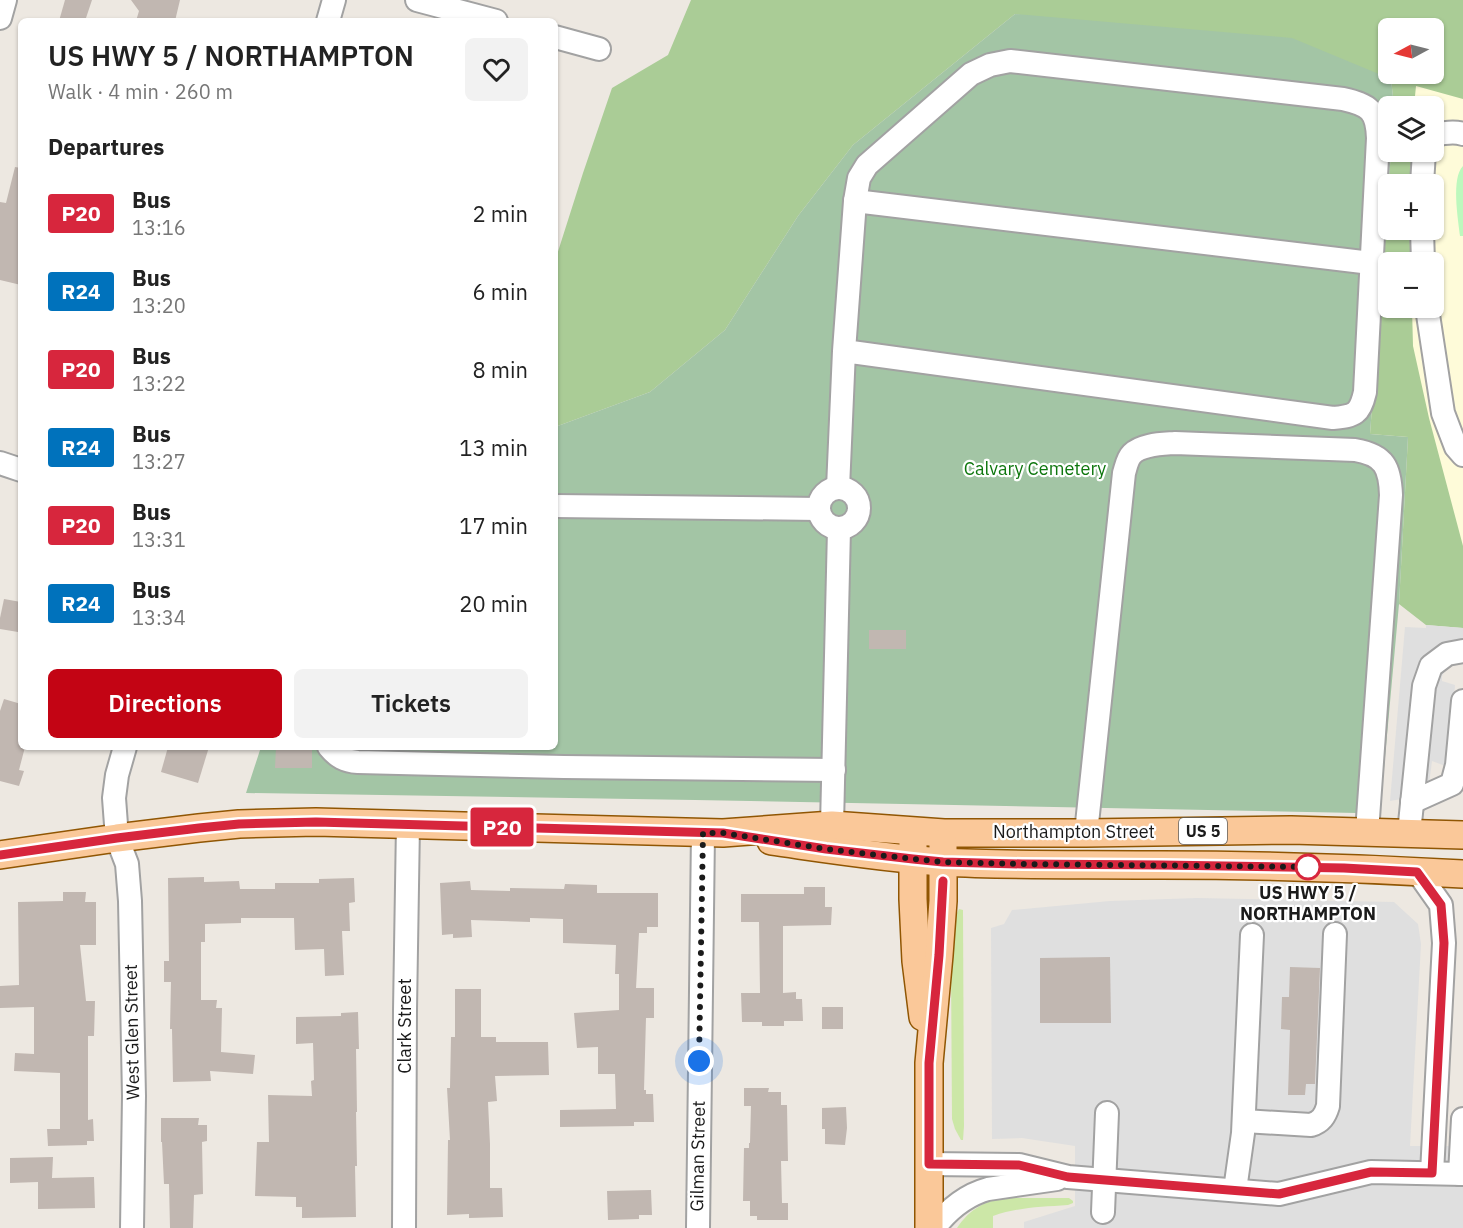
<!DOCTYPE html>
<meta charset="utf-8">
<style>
body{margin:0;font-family:"IBM Plex Sans",sans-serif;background:#f2f2f2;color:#222;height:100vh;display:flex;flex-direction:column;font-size:22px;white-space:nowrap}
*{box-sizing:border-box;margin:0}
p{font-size:20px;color:#767676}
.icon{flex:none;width:33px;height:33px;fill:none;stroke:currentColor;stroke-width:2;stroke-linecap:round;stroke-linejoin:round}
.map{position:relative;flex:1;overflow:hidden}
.details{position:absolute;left:18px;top:18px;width:540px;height:732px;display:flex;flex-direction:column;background:#fff;border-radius:9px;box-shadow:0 2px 4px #0004}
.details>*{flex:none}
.badge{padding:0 12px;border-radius:4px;font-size:21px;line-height:39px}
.needle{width:39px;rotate:263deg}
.fabs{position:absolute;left:1378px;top:18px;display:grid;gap:12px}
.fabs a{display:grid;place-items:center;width:66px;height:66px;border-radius:9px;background:#fff;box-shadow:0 2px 4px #0004;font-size:30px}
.you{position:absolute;width:30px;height:30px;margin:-15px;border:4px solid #fff;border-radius:50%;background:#1a73e8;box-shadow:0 0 0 9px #1a73e833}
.map>.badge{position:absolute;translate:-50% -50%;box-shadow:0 0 0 3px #fff}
h2{padding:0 30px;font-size:22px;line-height:54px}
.round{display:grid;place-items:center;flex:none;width:63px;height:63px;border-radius:9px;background:#f2f2f2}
.headline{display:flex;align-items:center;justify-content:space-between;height:102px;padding:0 30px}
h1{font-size:28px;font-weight:600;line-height:45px}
.button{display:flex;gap:12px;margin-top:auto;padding:12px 30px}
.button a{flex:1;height:69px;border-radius:9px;background:#c30414;color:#fff;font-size:24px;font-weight:600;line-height:69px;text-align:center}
.button a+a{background:#f2f2f2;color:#222}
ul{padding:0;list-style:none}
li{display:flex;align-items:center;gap:18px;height:78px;padding:0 30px}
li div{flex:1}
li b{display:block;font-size:22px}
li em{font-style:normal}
li .badge{min-width:66px;font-weight:700;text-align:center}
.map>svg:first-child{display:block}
.education{fill:#fefbd9;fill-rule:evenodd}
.grass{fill:#cce7a7}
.forest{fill:#aacc96;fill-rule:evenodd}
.cemetery{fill:#a3c5a5}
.park{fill:#bdf8bd}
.parking{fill:#dfdfdf}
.building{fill:#c1b7b1}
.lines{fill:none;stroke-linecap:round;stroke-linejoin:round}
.minor-casing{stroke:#a2a2a2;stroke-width:26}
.major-casing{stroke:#905603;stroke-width:30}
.minor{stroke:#fff;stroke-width:22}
.major{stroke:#fac899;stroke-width:27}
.line-casing{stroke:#fff;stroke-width:14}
.line{stroke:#d7263d;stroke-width:9}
.walk{stroke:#1b1b1b;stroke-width:6;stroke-dasharray:0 10.8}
.stop-dot{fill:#fff;stroke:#d7263d;stroke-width:3}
.labels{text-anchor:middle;stroke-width:4.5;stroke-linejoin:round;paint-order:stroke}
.shield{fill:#fff;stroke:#5f5f5f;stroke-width:1.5}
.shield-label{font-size:16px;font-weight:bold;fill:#1b1b1b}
.park-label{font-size:18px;fill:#0d760d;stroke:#fff}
.street-label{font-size:18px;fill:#1b1b1b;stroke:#fff}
.stop-label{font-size:18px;font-weight:bold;fill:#1b1b1b;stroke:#fff}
</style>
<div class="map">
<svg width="1463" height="1228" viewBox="0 0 1463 1228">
<rect width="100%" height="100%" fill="#ede8e1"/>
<!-- education -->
<path class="education" d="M1463 39V607L1408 437 1370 434 1389 230H1434V184H1390L1393 152H1434V106H1396L1399 74H1434ZM1389 262H1434V308H1389Z"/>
<!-- grass -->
<g class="grass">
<path d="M959 909 963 910 964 1126 963 1140H961L955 1129 952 1119 951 967 955 917Z"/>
<path d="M1008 1198H1069L1073 1201V1203L1068 1205C1041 1207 1019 1207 993 1216V1228H957C969 1210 986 1199 1008 1198Z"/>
</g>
<!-- forest -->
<g class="forest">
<path d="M691 0H1463V99L1416 86 1414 106H1394L1391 79 1015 14 853 145 798 216 725 330 650 392 555 427V261L583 173 612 88 668 55ZM1389 28H1434V74H1389Z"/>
<path d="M1391 152H1412L1410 184H1389V230H1411L1412 262H1389V308H1412L1413 346 1429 418 1463 546V628L1426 625 1399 604 1408 437 1370 434Z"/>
</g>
<!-- cemetery -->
<path class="cemetery" d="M1015 14 1292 38 1391 79 1394 106H1389V152H1391L1370 434 1408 437 1399 604 1380 812 1357 813 695 800 246 793 261 747H555V427L650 392 725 330 798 216 853 145Z"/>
<!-- park -->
<path class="park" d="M1463 166V236H1460C1458 218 1451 178 1463 166Z"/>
<!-- parking -->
<g class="parking">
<path d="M1426 625 1463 628V659L1447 667 1442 676V681L1455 685 1448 767 1432 761 1429 784 1407 798 1390 801 1405 627 1426 628Z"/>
<path d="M1197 898 1394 902 1418 924 1421 944 1410 1146H1463V1228H1024V1222L1075 1206V1146L1022 1138 992 1139 991 928 1004 924 1012 910 1110 901Z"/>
</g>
<!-- building -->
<g class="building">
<path d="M65 0H92L85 21H59Z"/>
<path d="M131 0H180L175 21H136L139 11Z"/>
<path d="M15 167 21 168V285L0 280V202L6 203Z"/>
<path d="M4 599 21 602V619L18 632 0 629V618Z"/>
<rect x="869" y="630" width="37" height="19"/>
<path d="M4 699 21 704V747H25L19 770 24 771 19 786 0 781V711Z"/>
<path d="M168 747H209L198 783 161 772Z"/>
<path d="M276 747H312V768H275Z"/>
<path d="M204 877V882L239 881 240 889H275V883H319V879L354 878 355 902 349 903 350 931H342L344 975 325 976 324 949 295 950 294 918H241V923L205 924V942H201V1000H217L216 1008H222L221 1052 255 1055 253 1074 210 1071 211 1081 173 1082 172 1029H170L171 982H164V961H169L168 878Z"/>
<path d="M470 881 471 890 510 891V888L564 889 565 884 597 885V893H658V927H647V933H639L636 988H654V1018H646L644 1090H646V1094H653L654 1122H634V1126L560 1127V1110L616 1109 615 1074H598V1047L577 1048 574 1013 619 1010V974H615L616 945 563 943V919L530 918V922L471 920 472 937 453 938V934L442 935 440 883Z"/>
<path d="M804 887H825V907H832L831 925 783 926V993L796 992V999H802L803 1021H784V1026H762V1022H742L741 993H760L759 922H741V894H804Z"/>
<path d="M63 892H86L85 902H96V945H80L86 1001H95L94 1036H88V1120L93 1119 94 1141H87V1145L48 1146 47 1129H60V1073L14 1071 15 1053 34 1054V1007L0 1008V986L19 985 18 902 63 901Z"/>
<path d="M1110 957 1111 1023H1040V958Z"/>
<path d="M1290 967 1320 968 1315 1084H1306L1305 1095H1288L1290 1030 1281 1029 1282 997H1289Z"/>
<path d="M455 989H481V1037H496V1042H548L549 1075 495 1076 497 1101 488 1102 490 1144V1188H502L503 1217 469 1218V1214L447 1215 448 1140H450L447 1088H450L451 1037H455Z"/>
<rect x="822" y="1007" width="21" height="22"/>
<path d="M358 1012 359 1049H356L357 1112H356L357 1166H355L356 1217 302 1218V1207H296V1197L255 1196 257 1142H269L268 1095 312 1096 311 1081 314 1080 313 1043 296 1044V1017L341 1016V1013Z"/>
<path d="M744 1088H769L768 1092H781V1105H787L788 1161H781L782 1203H788V1220H757V1216H750V1201H743L744 1148H749V1143H750L751 1106H744Z"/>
<path d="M846 1107 847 1128 845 1145 825 1144V1129H822V1108Z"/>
<path d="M161 1118H199L198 1125H207V1141L202 1142 203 1194 194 1195 193 1228H170L169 1184H164L162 1142H161Z"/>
<path d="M53 1157 52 1178 94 1177 95 1208 38 1209V1182L10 1183V1158Z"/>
<path d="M651 1190 652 1215H639V1219L608 1220 607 1191Z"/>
</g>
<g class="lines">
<defs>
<g id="minor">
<path d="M417 0 496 21"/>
<path d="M0 18 5 0"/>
<path d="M328 21 334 0"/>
<path d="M555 37 599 49"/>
<path d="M1434 135C1443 133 1454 131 1463 134"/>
<path d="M1422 184 1424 152"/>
<path d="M855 201 1371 263"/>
<path d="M1422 230 1423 262"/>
<path d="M1427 308 1443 413 1456 447 1463 455"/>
<path d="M0 463 21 470"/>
<path d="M838 488 844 351 855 201 859 178 867 165 971 74 990 65 1010 61 1343 99C1369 105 1377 110 1378 138L1365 392C1360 414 1355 416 1333 418L844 351"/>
<circle cx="839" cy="508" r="20"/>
<path d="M555 506 819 509"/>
<path d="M125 747 117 775 114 798 117 838 127 864 130 901 134 1096 132 1228"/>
<path d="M329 747C337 757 345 761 358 762L564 767 834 770"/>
<path d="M1412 802 1452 784 1457 765 1463 701"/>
<path d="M832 825 839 529"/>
<path d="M1086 833 1124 473C1126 467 1127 459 1132 454 1142 444 1162 444 1175 443L1355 450C1385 455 1390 468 1391 495L1367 832"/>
<path d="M1409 833 1424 686 1431 666 1447 654 1463 651"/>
<path d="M1417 871 1441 905 1444 943 1432 1173"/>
<path d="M1244 1121 1311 1125C1321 1122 1325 1116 1328 1106L1335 934"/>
<path d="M929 1164 1019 1165 1068 1177 1279 1194 1371 1172 1463 1174"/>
<path d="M1460 1174 1463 1119"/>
<path d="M1235 1190 1243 1133 1252 935"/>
<path d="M1103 1212 1107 1113"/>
<path d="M404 1228 405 1010 408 824"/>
<path d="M698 1228 703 833"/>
<path d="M934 1228C948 1210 966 1195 988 1189L1057 1179"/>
</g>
<g id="major">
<path d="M771 841C828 849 885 858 942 862 1014 866 1087 864 1160 865 1261 865 1362 868 1463 874"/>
<path d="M913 843V899L916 961 923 1017"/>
<path d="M0 855 117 838 199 828 239 824 316 822 723 833 832 825 944 833H1086L1291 830 1463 835"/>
<path d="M929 1228V1063L939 955 943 901V843"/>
</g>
</defs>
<!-- minor casing -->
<use href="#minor" class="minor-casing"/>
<!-- major casing -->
<use href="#major" class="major-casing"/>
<!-- minor -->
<use href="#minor" class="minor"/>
<!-- major -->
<use href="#major" class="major"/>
</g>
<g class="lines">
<defs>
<path id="line" d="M0 855 117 838 199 828 239 824 316 822 723 833 826 849 913 859 943 862 1022 864 1162 865 1344 868 1417 872 1441 905 1444 943 1432 1173 1371 1172 1279 1194 1068 1177 1019 1165 929 1164V1063L939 955 943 881"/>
</defs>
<!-- line casing -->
<use href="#line" class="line-casing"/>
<!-- line -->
<use href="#line" class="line"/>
<!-- walk -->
<path class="walk" d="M699 1061 703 833H723L826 849 913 859 943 862 1022 864 1308 867"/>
</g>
<!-- markers -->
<circle class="stop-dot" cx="1308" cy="867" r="12"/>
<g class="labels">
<!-- shield labels -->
<rect class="shield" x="1179" y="818" width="48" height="26" rx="4.5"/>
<g class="shield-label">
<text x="1203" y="837">US 5</text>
</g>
<!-- park labels -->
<g class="park-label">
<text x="1035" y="475">Calvary Cemetery</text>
</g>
<!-- street labels -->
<g class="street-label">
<text x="1074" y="838">Northampton Street</text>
<text transform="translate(405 1026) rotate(-90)" y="6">Clark Street</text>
<text transform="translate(132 1032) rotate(-91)" y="6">West Glen Street</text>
<text transform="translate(698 1156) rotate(-89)" y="6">Gilman Street</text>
</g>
<!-- stop labels -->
<g class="stop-label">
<text x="1308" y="899">US HWY 5 /<tspan x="1308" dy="21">NORTHAMPTON</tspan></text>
</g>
</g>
</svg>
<div class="fabs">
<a><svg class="needle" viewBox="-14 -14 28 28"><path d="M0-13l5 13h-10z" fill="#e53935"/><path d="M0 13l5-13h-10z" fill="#767676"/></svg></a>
<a><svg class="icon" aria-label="layers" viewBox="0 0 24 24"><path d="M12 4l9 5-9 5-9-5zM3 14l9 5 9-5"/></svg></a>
<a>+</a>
<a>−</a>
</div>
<div class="you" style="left:699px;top:1061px"></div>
<b class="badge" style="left:502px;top:827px;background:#d7263d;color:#fff">P20</b>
<section class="details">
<div class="headline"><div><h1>US HWY 5 / NORTHAMPTON</h1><p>Walk · 4 min · 260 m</p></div><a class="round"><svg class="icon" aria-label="heart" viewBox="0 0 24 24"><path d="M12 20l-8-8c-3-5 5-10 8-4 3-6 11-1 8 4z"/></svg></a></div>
<h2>Departures</h2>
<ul>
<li><span class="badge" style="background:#d7263d;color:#fff">P20</span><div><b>Bus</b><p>13:16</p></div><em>2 min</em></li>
<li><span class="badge" style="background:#0072bc;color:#fff">R24</span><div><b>Bus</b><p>13:20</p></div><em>6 min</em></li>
<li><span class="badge" style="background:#d7263d;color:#fff">P20</span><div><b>Bus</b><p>13:22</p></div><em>8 min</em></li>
<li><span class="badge" style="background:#0072bc;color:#fff">R24</span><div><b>Bus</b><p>13:27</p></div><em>13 min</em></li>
<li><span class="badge" style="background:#d7263d;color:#fff">P20</span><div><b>Bus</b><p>13:31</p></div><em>17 min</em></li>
<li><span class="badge" style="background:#0072bc;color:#fff">R24</span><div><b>Bus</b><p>13:34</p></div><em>20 min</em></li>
</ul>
<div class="button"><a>Directions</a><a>Tickets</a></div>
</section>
</div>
